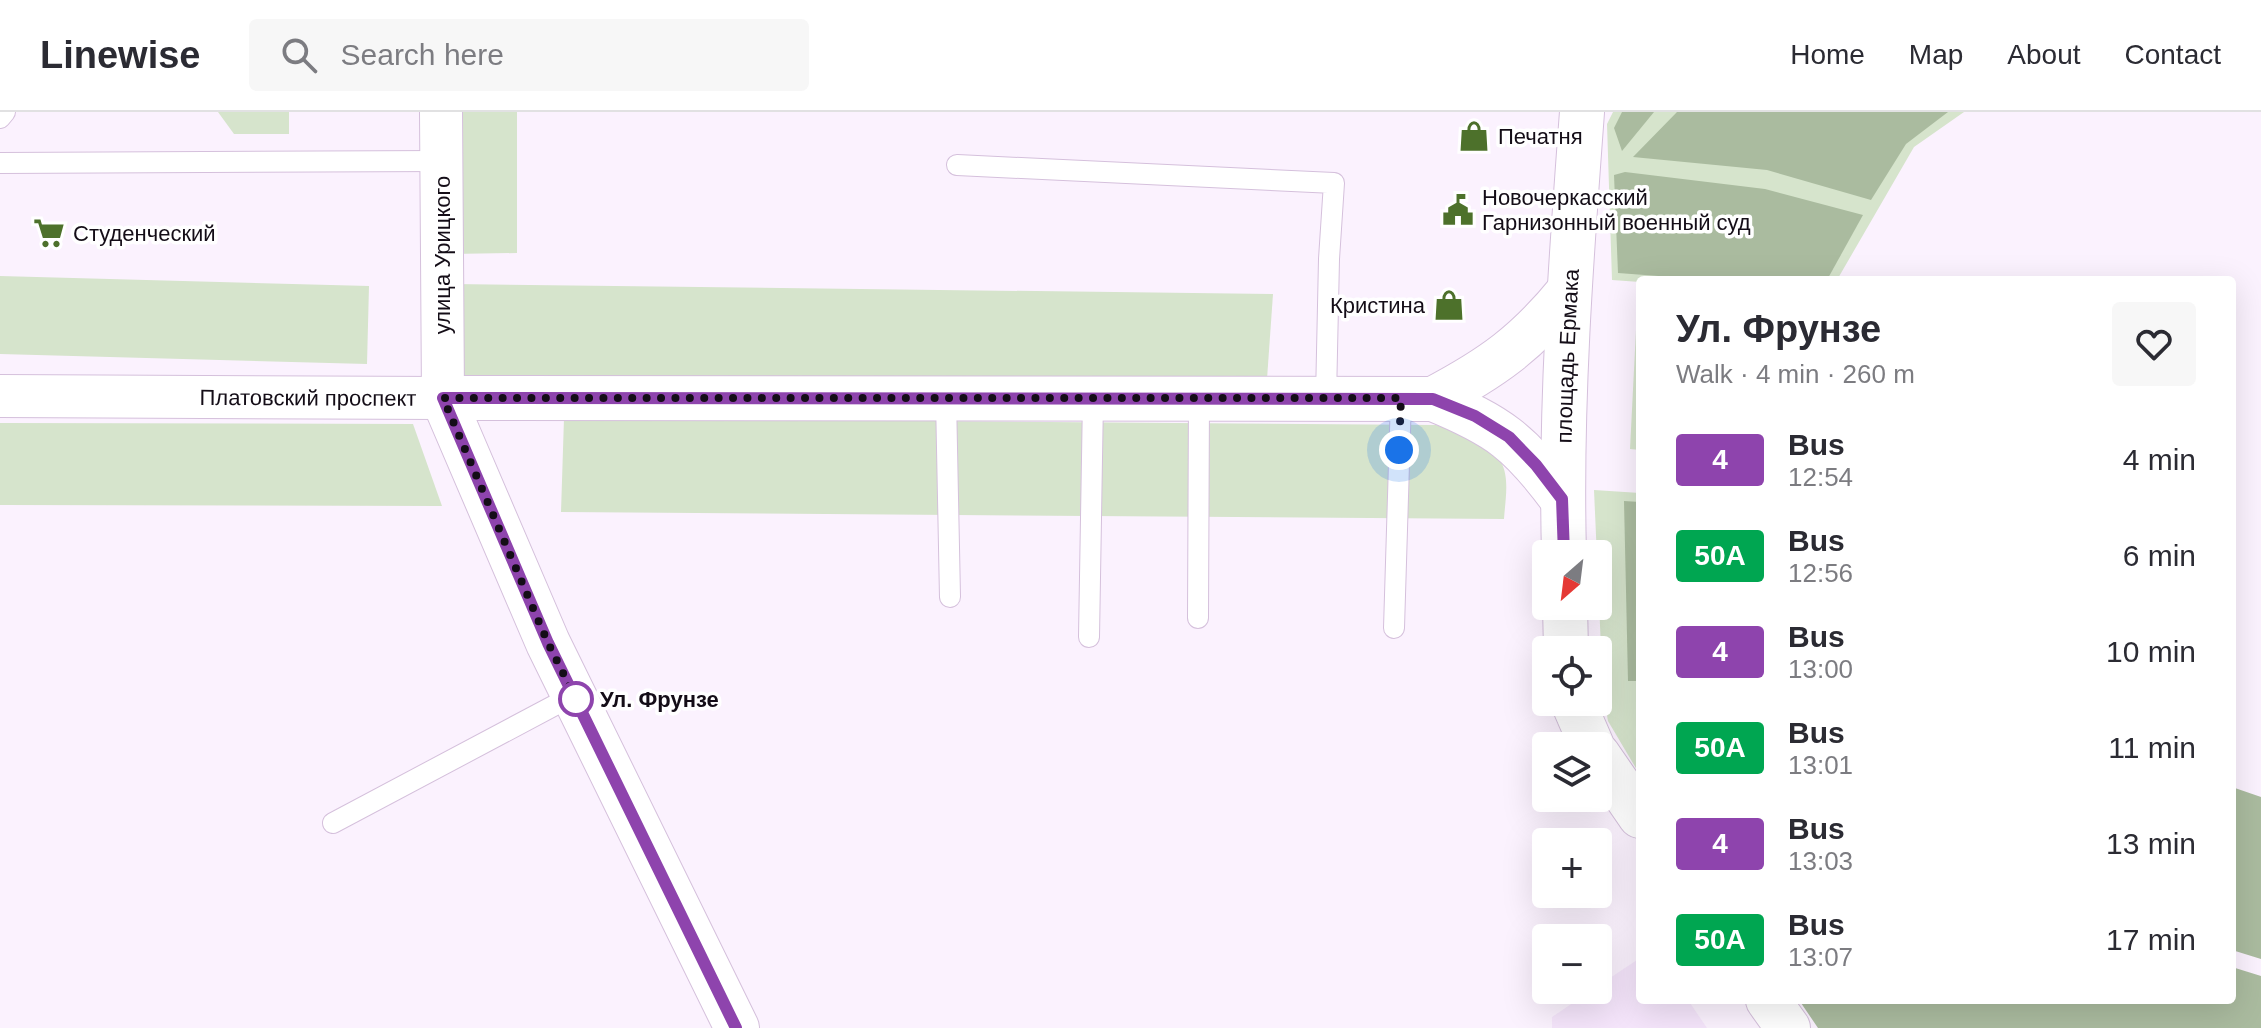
<!DOCTYPE html>
<meta charset="utf-8">
<style>
body{margin:0;font-family:Helvetica,sans-serif;background:#f7f7f7;color:#2b2b33;height:100vh;display:flex;flex-direction:column;font-size:30px;white-space:nowrap}
*{box-sizing:border-box;margin:0}
p{font-size:26px;color:#7c7c81}
.icon{flex:none;width:44px;height:44px;fill:none;stroke:currentColor;stroke-width:2;stroke-linecap:round;stroke-linejoin:round}
.map{position:relative;flex:1;overflow:hidden}
.drawer{position:absolute;left:1636px;top:164px;width:600px;height:728px;display:flex;flex-direction:column;background:#fff;border-radius:8px;box-shadow:0 8px 32px #0002}
.drawer>*{flex:none}
.badge{padding:0 16px;border-radius:6px;font-size:28px;line-height:52px}
.needle{width:52px;rotate:208deg}
.buttons{position:absolute;left:1532px;top:428px;display:grid;gap:16px}
.buttons a{display:grid;place-items:center;width:80px;height:80px;border-radius:8px;background:#fff;box-shadow:0 8px 32px #0002;font-size:40px}
.you{position:absolute;width:40px;height:40px;margin:-20px;border:6px solid #fff;border-radius:50%;background:#1a73e8;box-shadow:0 0 0 12px #1a73e833}
.map>.badge{position:absolute;translate:-50% -50%;box-shadow:0 0 0 4px #fff}
.round{display:grid;place-items:center;flex:none;width:84px;height:84px;border-radius:8px;background:#f7f7f7}
.overview{display:flex;align-items:center;justify-content:space-between;height:136px;padding:0 40px}
h1{font-size:38px;font-weight:800;line-height:60px}
ul{padding:0;list-style:none}
li{display:flex;align-items:center;gap:24px;height:96px;padding:0 40px}
li div{flex:1}
li b{display:block;font-size:30px}
li em{font-style:normal}
li .badge{min-width:88px;font-weight:700;text-align:center}
header{display:flex;align-items:center;gap:48px;box-sizing:border-box;height:112px;padding:0 40px;background:#fff;border-bottom:2px solid #e1e1e2}
header strong{font-size:38px}
nav{display:flex;gap:44px;margin-inline-start:auto;font-size:28px}
.search{width:560px;height:72px;background:#f7f7f7;display:flex;align-items:center;gap:20px;box-sizing:border-box;padding:0 28px;border-radius:8px;color:#7c7c81;font-size:30px}
.map>svg:first-child{display:block}
.built{fill:#f5e5fb}
.green{fill:#d6e4cc}
.forest{fill:#aabb9f}
.lines{fill:none;stroke-linecap:round;stroke-linejoin:round}
.lane-casing{stroke:#d5c0dc;stroke-width:22}
.street-casing{stroke:#d5c0dc;stroke-width:44}
.secondary-casing{stroke:#d5c0dc;stroke-width:46}
.lane{stroke:#fff;stroke-width:20}
.street{stroke:#fff;stroke-width:42}
.secondary{stroke:#fff;stroke-width:44}
.line-casing{stroke:#fff;stroke-width:18}
.line{stroke:#8e44ad;stroke-width:12}
.walk{stroke:#140d17;stroke-width:8;stroke-dasharray:0 14.4}
.stop-dot{fill:#fff;stroke:#8e44ad;stroke-width:4}
.labels{text-anchor:middle;stroke-width:7;stroke-linejoin:round;paint-order:stroke}
.poi-label{font-size:22px;fill:#140d17;stroke:#fff;text-anchor:start}
.street-label{font-size:22px;fill:#140d17;stroke:#fff}
.stop-label{font-size:22px;font-weight:bold;fill:#140d17;stroke:#fff;text-anchor:start}
</style>
<header>
<strong>Linewise</strong>
<div class="search"><svg class="icon" aria-label="search" viewBox="0 0 24 24"><circle cx="10" cy="10" r="6"/><path d="M15 15l6 6"/></svg>Search here</div>
<nav><a>Home</a><a>Map</a><a>About</a><a>Contact</a></nav>
</header>
<div class="map">
<svg width="2261" height="916" viewBox="0 0 2261 916">
<rect width="100%" height="100%" fill="#fbf2fe"/>
<!-- built -->
<path class="built" d="M1640 846V888H1688L1707 916H1552V905L1592 878H1598V874Z"/>
<!-- green -->
<g class="green">
<path d="M218 0H289V22H234Z"/>
<path d="M450 0H517V141L451 142Z"/>
<path d="M1613 0H1964L1914 35 1837 168 1640 170 1612 168 1607 12Z"/>
<path d="M0 164 369 174 367 252 0 242Z"/>
<path d="M453 172 1273 182 1267 267 456 271Z"/>
<path d="M1636 218H1640V338L1630 337Z"/>
<path d="M564 306 1436 313C1455 320 1490 331 1501 350 1510 366 1505 390 1504 407L561 400Z"/>
<path d="M0 311 413 312 442 394 0 393Z"/>
<path d="M1594 378 1640 381V663L1608 609 1603 581Z"/>
</g>
<!-- forest -->
<g class="forest">
<path d="M1622 0H1654L1622 39 1614 16Z"/>
<path d="M1677 0H1948L1906 32 1871 88 1767 58 1633 45Z"/>
<path d="M1625 60 1765 77 1863 103 1827 168H1712L1618 161 1614 63Z"/>
<path d="M1624 389 1640 390V569H1628Z"/>
<path d="M2232 675 2261 685V847L2232 838Z"/>
<path d="M2232 855 2261 864V916H1818L1799 888H2232Z"/>
</g>
<g class="lines">
<defs>
<g id="lane">
<path d="M0 6 5 0"/>
<path d="M0 51 442 49"/>
<path d="M957 53 1334 71 1329 147 1326 286"/>
<path d="M946 286 950 485"/>
<path d="M1198 506 1199 286"/>
<path d="M1394 516 1401 286"/>
<path d="M1089 525 1093 287"/>
<path d="M333 711 574 583"/>
</g>
<g id="street">
<path id="s1" d="M0 284 443 286 441 0"/>
</g>
<g id="secondary">
<path d="M1433 287C1492 256 1527 231 1569 179"/>
<path id="s2" d="M1564 442C1560 295 1571 147 1582 0"/>
<path d="M1565 494 1566 538"/>
<path d="M1573 590 1592 634"/>
<path d="M1598 643 1640 704"/>
<path d="M1768 888 1788 916"/>
<path d="M737 916 548 531 443 286 1433 287C1499 314 1520 330 1562 387"/>
</g>
</defs>
<!-- lane casing -->
<use href="#lane" class="lane-casing"/>
<!-- street casing -->
<use href="#street" class="street-casing"/>
<!-- secondary casing -->
<use href="#secondary" class="secondary-casing"/>
<!-- lane -->
<use href="#lane" class="lane"/>
<!-- street -->
<use href="#street" class="street"/>
<!-- secondary -->
<use href="#secondary" class="secondary"/>
</g>
<g class="lines">
<defs>
<path id="line" d="M736 916 548 531 443 286 1433 287 1475 304 1509 325 1536 353 1562 387 1564 442"/>
</defs>
<!-- line casing -->
<use href="#line" class="line-casing"/>
<!-- line -->
<use href="#line" class="line"/>
<!-- walk -->
<path class="walk" d="M576 587 548 531 443 286H1401L1399 338"/>
</g>
<!-- icons -->
<defs>
<symbol id="shop-bare" viewBox="-9 -9 18 18"><path d="M-5-2.5h2.3a2.7 3.5 0 0 1 5.4 0H5L5.5 6h-11ZM-1.5-2.5h3a1.5 2.3 0 0 0-3 0Z" fill="#4d712b" stroke="#fff" stroke-width="2.5" paint-order="stroke"/></symbol>
<symbol id="civic-bare" viewBox="-9 -9 18 18"><path d="M-.6-6.5H3V-4.5H.6V-3L4-1V1h2V6H-6V1h2V-1L-.6-3ZM-1.2 2.5V6h2.4V2.5Z" fill="#4d712b" stroke="#fff" stroke-width="2.5" paint-order="stroke"/></symbol>
<symbol id="supermarket-bare" viewBox="-9 -9 18 18"><path d="M-6-5.5h2.5l.6 2H6L4.5 2H-2.5L-4.4-4H-6ZM-1.5 3.2a1.3 1.3 0 1 0 .1 0ZM3 3.2a1.3 1.3 0 1 0 .1 0Z" fill="#4d712b" stroke="#fff" stroke-width="2.5" paint-order="stroke"/></symbol>
</defs>
<g fill-rule="evenodd">
<use href="#shop-bare" x="1452" y="2" width="44" height="44"/>
<use href="#civic-bare" x="1436" y="76" width="44" height="44"/>
<use href="#supermarket-bare" x="27" y="99" width="44" height="44"/>
<use href="#shop-bare" x="1427" y="171" width="44" height="44"/>
</g>
<!-- markers -->
<circle class="stop-dot" cx="576" cy="587" r="16"/>
<g class="labels">
<!-- poi labels -->
<g class="poi-label">
<text x="1498" y="32">Печатня</text>
<text x="1482" y="93">Новочеркасский<tspan x="1482" dy="25">Гарнизонный военный суд</tspan></text>
<text x="73" y="129">Студенческий</text>
<text x="1425" y="201" text-anchor="end">Кристина</text>
</g>
<!-- street labels -->
<g class="street-label">
<text transform="translate(442 143) rotate(-90)" y="8">улица Урицкого</text>
<text dy="8" stroke="none"><textPath href="#s2" startOffset="198">площадь Ермака</textPath></text>
<text dy="8" stroke="none"><textPath href="#s1" startOffset="308">Платовский проспект</textPath></text>
</g>
<!-- stop labels -->
<g class="stop-label">
<text x="600" y="595">Ул. Фрунзе</text>
</g>
</g>
</svg>
<div class="buttons">
<a><svg class="needle" viewBox="-14 -14 28 28"><path d="M0-13l5 13h-10z" fill="#e53935"/><path d="M0 13l5-13h-10z" fill="#7c7c81"/></svg></a>
<a><svg class="icon" aria-label="locate" viewBox="0 0 24 24"><circle cx="12" cy="12" r="6"/><path d="M12 2v4M12 18v4M2 12h4M18 12h4"/></svg></a>
<a><svg class="icon" aria-label="layers" viewBox="0 0 24 24"><path d="M12 4l9 5-9 5-9-5zM3 14l9 5 9-5"/></svg></a>
<a>+</a>
<a>−</a>
</div>
<div class="you" style="left:1399px;top:338px"></div>
<section class="drawer">
<div class="overview"><div><h1>Ул. Фрунзе</h1><p>Walk · 4 min · 260 m</p></div><a class="round"><svg class="icon" aria-label="heart" viewBox="0 0 24 24"><path d="M12 20l-8-8c-3-5 5-10 8-4 3-6 11-1 8 4z"/></svg></a></div>
<ul>
<li><span class="badge" style="background:#8e44ad;color:#fff">4</span><div><b>Bus</b><p>12:54</p></div><em>4 min</em></li>
<li><span class="badge" style="background:#00a651;color:#fff">50А</span><div><b>Bus</b><p>12:56</p></div><em>6 min</em></li>
<li><span class="badge" style="background:#8e44ad;color:#fff">4</span><div><b>Bus</b><p>13:00</p></div><em>10 min</em></li>
<li><span class="badge" style="background:#00a651;color:#fff">50А</span><div><b>Bus</b><p>13:01</p></div><em>11 min</em></li>
<li><span class="badge" style="background:#8e44ad;color:#fff">4</span><div><b>Bus</b><p>13:03</p></div><em>13 min</em></li>
<li><span class="badge" style="background:#00a651;color:#fff">50А</span><div><b>Bus</b><p>13:07</p></div><em>17 min</em></li>
</ul>
</section>
</div>
